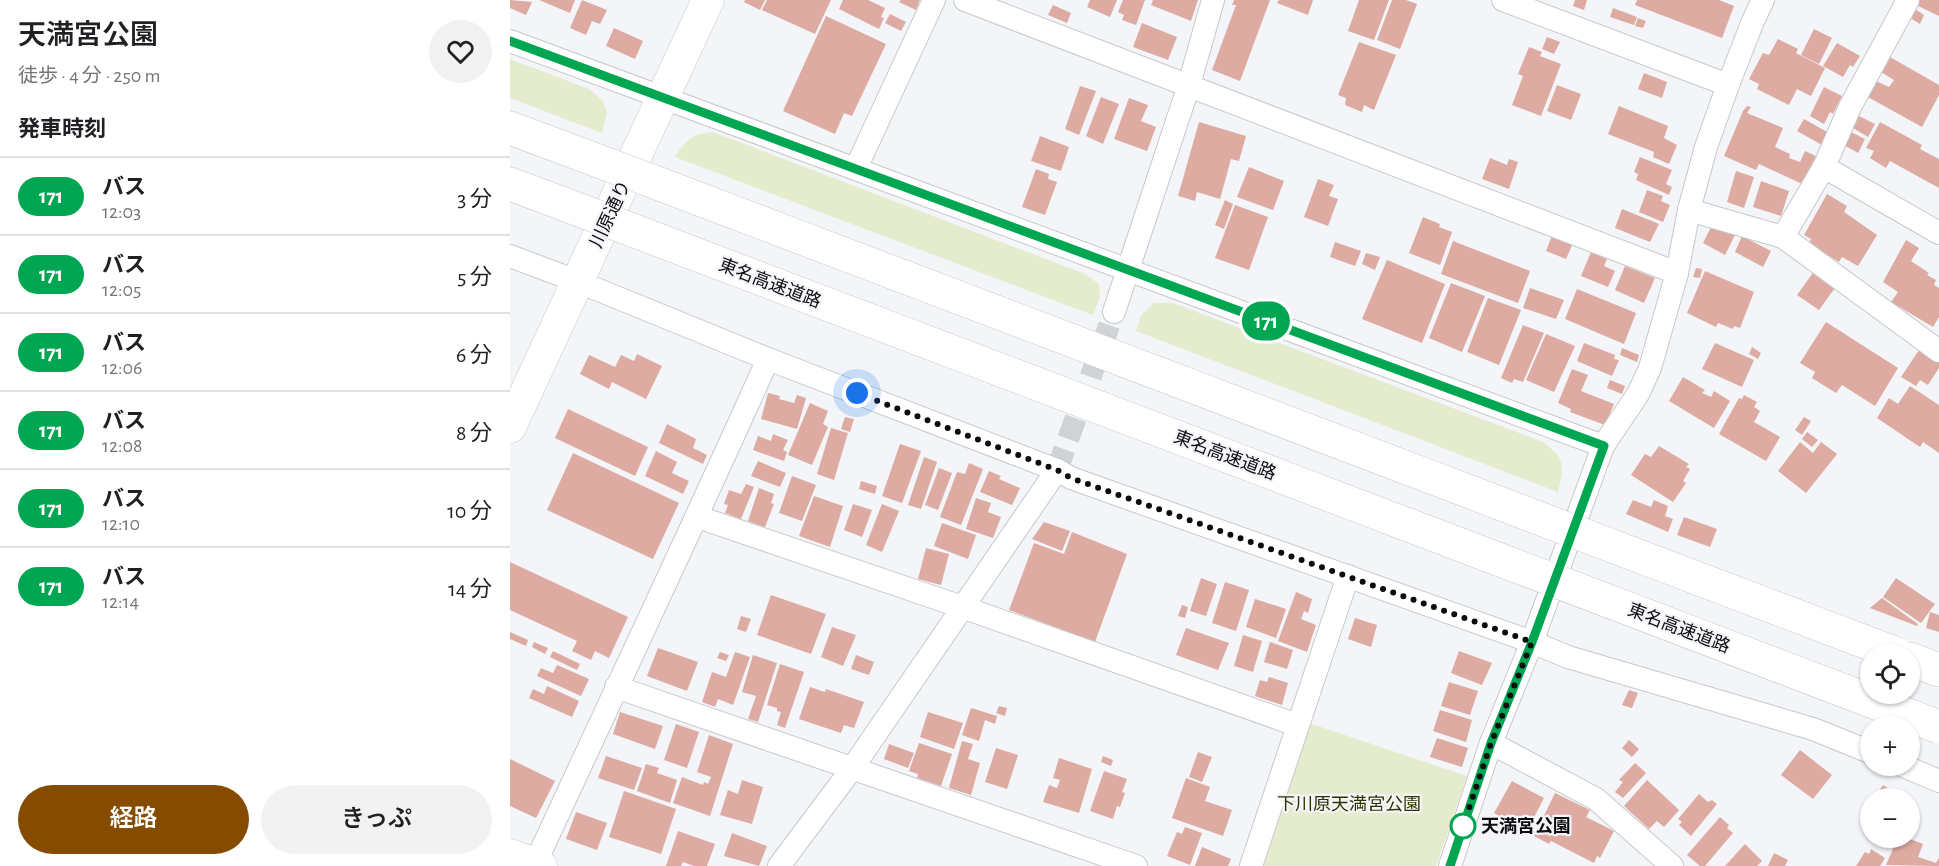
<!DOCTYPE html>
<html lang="ja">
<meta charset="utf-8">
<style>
body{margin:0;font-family:"Alegreya Sans","Noto Sans JP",sans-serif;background:#f2f2f2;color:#202124;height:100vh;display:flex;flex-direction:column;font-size:22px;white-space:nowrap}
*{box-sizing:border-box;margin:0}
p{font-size:20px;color:#757577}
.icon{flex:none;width:33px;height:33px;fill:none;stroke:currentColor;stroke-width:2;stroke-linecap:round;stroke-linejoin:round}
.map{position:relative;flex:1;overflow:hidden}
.drawer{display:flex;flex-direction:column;background:#fff;width:510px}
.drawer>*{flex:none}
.badge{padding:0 12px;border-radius:20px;font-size:21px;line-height:39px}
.fabs{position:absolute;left:1350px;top:644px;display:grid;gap:12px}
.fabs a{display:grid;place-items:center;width:60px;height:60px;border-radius:50%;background:#fff;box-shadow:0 2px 4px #0004;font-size:30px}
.you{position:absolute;width:30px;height:30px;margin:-15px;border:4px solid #fff;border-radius:50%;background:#1a73e8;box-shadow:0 0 0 9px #1a73e833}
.map>.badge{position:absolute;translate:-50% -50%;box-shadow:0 0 0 3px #fff}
h2{padding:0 18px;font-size:22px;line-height:54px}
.round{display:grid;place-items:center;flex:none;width:63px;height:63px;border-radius:32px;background:#f2f2f2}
.headline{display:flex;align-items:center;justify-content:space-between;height:102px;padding:0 18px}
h1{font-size:28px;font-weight:600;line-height:45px}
.action{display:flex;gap:12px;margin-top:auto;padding:12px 18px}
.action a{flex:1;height:69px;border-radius:36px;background:#854c00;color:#fff;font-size:24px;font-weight:600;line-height:69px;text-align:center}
.action a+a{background:#f2f2f2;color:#202124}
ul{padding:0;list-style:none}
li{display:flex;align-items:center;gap:18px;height:78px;padding:0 18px;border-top:2px solid #e0e0e0}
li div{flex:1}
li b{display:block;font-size:22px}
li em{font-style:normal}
li .badge{min-width:66px;font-weight:700;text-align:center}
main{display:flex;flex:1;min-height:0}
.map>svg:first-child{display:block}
.green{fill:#e5ebcd}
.building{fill:#ddaba2}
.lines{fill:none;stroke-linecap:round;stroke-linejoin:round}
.street-tunnel{stroke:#d0d2d6;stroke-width:22;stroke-dasharray:22 11;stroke-linecap:butt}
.street-casing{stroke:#c6c9cc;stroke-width:24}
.secondary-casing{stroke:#c6c9cc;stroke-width:33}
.highway-casing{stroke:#c6c9cc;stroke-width:34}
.street{stroke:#fff;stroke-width:22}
.secondary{stroke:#fff;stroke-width:32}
.highway{stroke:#fff;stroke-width:33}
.highway-bridge-casing{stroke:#c6c9cc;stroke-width:34;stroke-linecap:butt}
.highway-bridge{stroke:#fff;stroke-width:33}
.line-casing{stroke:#fff;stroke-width:14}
.line{stroke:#00a651;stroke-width:9}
.walk{stroke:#0c0c0d;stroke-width:6;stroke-dasharray:0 10.8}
.stop-dot{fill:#fff;stroke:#00a651;stroke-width:3}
.labels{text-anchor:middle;stroke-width:4.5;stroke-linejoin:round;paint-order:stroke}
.street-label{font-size:18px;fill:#0c0c0d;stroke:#f3f5f9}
.park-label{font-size:18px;fill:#2d3400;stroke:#f3f5f9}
.stop-label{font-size:18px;font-weight:bold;fill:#0c0c0d;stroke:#f3f5f9;text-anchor:start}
</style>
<main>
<section class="drawer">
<div class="headline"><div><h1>天満宮公園</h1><p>徒歩 · 4 分 · 250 m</p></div><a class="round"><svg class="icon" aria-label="heart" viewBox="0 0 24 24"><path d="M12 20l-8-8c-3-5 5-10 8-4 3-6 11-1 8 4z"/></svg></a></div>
<h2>発車時刻</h2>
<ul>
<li><span class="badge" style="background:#00a651;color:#fff">171</span><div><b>バス</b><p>12:03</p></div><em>3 分</em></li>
<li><span class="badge" style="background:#00a651;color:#fff">171</span><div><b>バス</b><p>12:05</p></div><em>5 分</em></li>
<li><span class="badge" style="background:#00a651;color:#fff">171</span><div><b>バス</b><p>12:06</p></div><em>6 分</em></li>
<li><span class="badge" style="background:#00a651;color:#fff">171</span><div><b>バス</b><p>12:08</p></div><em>8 分</em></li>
<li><span class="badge" style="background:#00a651;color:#fff">171</span><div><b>バス</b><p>12:10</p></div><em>10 分</em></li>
<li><span class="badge" style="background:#00a651;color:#fff">171</span><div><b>バス</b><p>12:14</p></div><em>14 分</em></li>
</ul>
<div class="action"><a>経路</a><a>きっぷ</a></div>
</section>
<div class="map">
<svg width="1429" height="866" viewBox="0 0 1429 866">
<rect width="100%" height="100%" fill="#f3f5f9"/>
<!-- green -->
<g class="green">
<path d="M0 59 79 89 92 100 97 112 92 133 0 98Z"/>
<path d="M203 132 575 274 589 284 590 297 583 315 165 157C175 141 183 133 203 132Z"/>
<path d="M644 303H663L1033 442C1056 459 1054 466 1048 492L626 331 631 315Z"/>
<path d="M799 723 957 776 926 866H751Z"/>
</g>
<!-- building -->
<g class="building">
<path d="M0 0 22 2 16 15 0 8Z"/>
<path d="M29 0H65L60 13Z"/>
<path d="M72 0 97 10 90 24 82 21 76 35 60 28Z"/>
<path d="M235 0H255L250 10 234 2Z"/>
<path d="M257 0H321L305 34 252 10Z"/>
<path d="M333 0H358L375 8 371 17 374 18 369 29 329 9Z"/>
<path d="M391 0H410L406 10 389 2Z"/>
<path d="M580 0H607L600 17 577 7Z"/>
<path d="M613 0H635L626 25 612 20 614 15 608 12Z"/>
<path d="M643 0H688L681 21 641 5Z"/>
<path d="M724 0H760L730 81 702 70 726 5H722Z"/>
<path d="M769 0H803L798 15 767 3Z"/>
<path d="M849 0H879L864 40 838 31Z"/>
<path d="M882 0H896L907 4 890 49 867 40Z"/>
<path d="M1065 0H1077L1074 10 1063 6Z"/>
<path d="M1127 0H1209L1224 6 1212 38 1125 5Z"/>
<path d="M1408 0H1429V16L1406 5Z"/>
<path d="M543 5 561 13 557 23 538 15Z"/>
<path d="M1402 7 1414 15 1410 24 1397 16Z"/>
<path d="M1103 8 1127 17 1124 25 1100 17Z"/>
<path d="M380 14 396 22 391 31 375 23Z"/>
<path d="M316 16 376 44 342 116 334 113 325 134 273 111Z"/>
<path d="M1128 18 1136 21 1133 28 1125 26Z"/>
<path d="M632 23 667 37 658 60 623 47Z"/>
<path d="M104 28 133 41 125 59 96 46Z"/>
<path d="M1304 29 1322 38 1309 64 1291 55Z"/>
<path d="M1037 37 1050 42 1044 54 1032 49Z"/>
<path d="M1268 39 1288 49 1286 53 1315 68 1301 96 1287 89 1279 105 1247 89 1249 84 1239 79 1253 53 1259 55Z"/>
<path d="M849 42 886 55 864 110 854 105 852 112 835 105 836 98 828 95Z"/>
<path d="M1327 43 1350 56 1343 67 1340 65 1333 77 1313 66Z"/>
<path d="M1019 47 1032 52 1030 56 1051 64 1031 116 1002 105 1013 76 1008 74Z"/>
<path d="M1380 57 1429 85V95L1412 127 1356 96 1366 81 1379 87 1384 80 1371 72Z"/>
<path d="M1134 73 1157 82 1152 98 1128 89Z"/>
<path d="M1047 85 1071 94 1061 120 1037 111Z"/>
<path d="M570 86 586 91 569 135 555 129Z"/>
<path d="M1314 87 1332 96 1323 114 1320 112 1314 124 1300 116Z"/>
<path d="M591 97 609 104 593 144 576 136Z"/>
<path d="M619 98 638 105 631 121 646 127 637 151 604 139Z"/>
<path d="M1109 106 1158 126 1154 138 1167 145 1159 164 1143 157 1144 152 1098 134Z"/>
<path d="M1237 106 1241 107 1237 113 1273 128 1265 147 1280 154 1279 158 1290 162 1295 151 1306 156 1292 184 1249 164 1246 170 1214 156 1233 111Z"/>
<path d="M1349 116 1365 124 1358 137 1343 128Z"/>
<path d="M1294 119 1319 133 1312 145 1287 131Z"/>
<path d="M689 122 736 136 729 161 721 159 710 199 687 192 685 201 668 196Z"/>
<path d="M1370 122 1412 145 1410 149 1429 159V188L1380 161 1376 168 1360 158 1364 151 1356 148Z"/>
<path d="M1339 131 1355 139 1348 153 1332 144Z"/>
<path d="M530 136 559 147 551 171 521 161Z"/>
<path d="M1130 157 1162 170 1156 184 1162 187 1159 195 1126 180 1128 174 1124 172Z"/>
<path d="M980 158 997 165 999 159 1008 162 999 189 972 179Z"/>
<path d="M739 167 774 181 763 210 727 197Z"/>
<path d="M526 169 539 174 538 179 547 182 535 215 512 207Z"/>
<path d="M1226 171 1244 177 1234 208 1217 202Z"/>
<path d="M808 179 824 185 819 196 828 199 818 226 794 217Z"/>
<path d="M1251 181 1279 191 1271 216 1243 207Z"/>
<path d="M1137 190 1153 196 1151 201 1160 205 1153 222 1129 212Z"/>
<path d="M1317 194 1337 206 1334 212 1367 235 1348 266 1332 257 1329 262 1299 244 1301 239 1294 235Z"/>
<path d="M715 200 723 204 714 229 705 225Z"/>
<path d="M725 205 758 217 739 270 705 258Z"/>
<path d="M1112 209 1149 224 1140 242 1105 228Z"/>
<path d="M913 217 930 224 929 227 942 232 930 265 899 253Z"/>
<path d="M1203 223 1225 235 1215 255 1193 243Z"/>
<path d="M1043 233 1064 241 1056 259 1036 251Z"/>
<path d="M1232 236 1261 251 1253 267 1225 252Z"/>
<path d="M1396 240 1409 248 1401 261 1419 273 1417 275 1426 280 1424 285 1429 288V317L1423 327 1381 302 1388 292 1373 282Z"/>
<path d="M943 241 1020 271 1008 303 931 274Z"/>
<path d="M825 242 851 251 845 266 820 257Z"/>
<path d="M1081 252 1097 259 1094 266 1105 271 1098 287 1071 276Z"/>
<path d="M856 253 870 257 865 270 852 264Z"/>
<path d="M877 260 935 284 912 343 852 319Z"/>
<path d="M1115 266 1145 278 1134 303 1105 290Z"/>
<path d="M1186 268 1192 269 1190 278 1183 277Z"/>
<path d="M1305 270 1327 285 1309 310 1287 295Z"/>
<path d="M1195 271 1244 292 1230 328 1224 326 1223 329 1208 323 1206 327 1177 313Z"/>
<path d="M941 283 975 296 952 352 919 338Z"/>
<path d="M1020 288 1054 300 1046 319 1013 308Z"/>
<path d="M1067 289 1126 313 1114 344 1055 319Z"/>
<path d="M978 298 1011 310 989 365 957 352Z"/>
<path d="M1316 322 1388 368 1365 406 1332 385 1326 393 1302 378 1305 372 1290 363Z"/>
<path d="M1013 325 1034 333 1013 382 1004 379 1002 383 991 378Z"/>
<path d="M1036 334 1065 346 1044 392 1016 380Z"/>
<path d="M1074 343 1105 355 1104 359 1109 360 1102 376 1067 361Z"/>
<path d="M1205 343 1244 360 1232 387 1192 369Z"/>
<path d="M1242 347 1251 353 1248 359 1239 354Z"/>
<path d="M1411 347 1429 359V368L1418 385 1410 380 1406 386 1391 377Z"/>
<path d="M1112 348 1129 355 1127 362 1110 355Z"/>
<path d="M127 354 152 366 136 399 102 382 99 389 70 374 79 355 105 367 111 355 124 361Z"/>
<path d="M1062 369 1078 375 1071 391 1104 404 1095 425 1060 412 1061 409 1048 403Z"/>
<path d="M1173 377 1195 390 1192 393 1201 397 1204 391 1220 401 1204 428 1159 401Z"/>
<path d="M1100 380 1115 386 1112 394 1097 388Z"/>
<path d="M1400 386 1429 405V453L1413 442 1410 447 1367 418 1379 398 1388 404Z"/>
<path d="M258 393 270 396 269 399 284 403 287 395 296 398 287 429 251 419Z"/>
<path d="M1234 395 1247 402 1244 407 1250 411 1244 422 1270 437 1256 461 1209 434 1229 398 1232 399Z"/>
<path d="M300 403 318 411 313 424 318 427 302 465 278 455Z"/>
<path d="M58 409 138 447 125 476 45 438Z"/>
<path d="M335 417 344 419 340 432 331 429Z"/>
<path d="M1294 417 1301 421 1292 435 1285 430Z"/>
<path d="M157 424 186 439 183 448 197 455 193 464 149 443Z"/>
<path d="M321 428 338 433 324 480 307 474Z"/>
<path d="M1297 432 1308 440 1302 447 1292 439Z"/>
<path d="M263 434 278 440 273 450 277 452 274 461 243 450 248 436 261 441Z"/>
<path d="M1290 442 1303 453 1311 442 1327 454 1296 493 1268 471Z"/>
<path d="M390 444 411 451 392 503 372 496Z"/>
<path d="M1149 446 1179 464 1176 467 1180 469 1173 481 1176 483 1163 502 1121 475 1135 454 1141 457Z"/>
<path d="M146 451 167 462 162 473 179 481 173 494 135 476Z"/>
<path d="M63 453 169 503 143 559 37 510Z"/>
<path d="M414 457 427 462 411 509 398 505Z"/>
<path d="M248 461 276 473 270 487 241 476Z"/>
<path d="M459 463 473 469 451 525 430 517 447 472 455 474Z"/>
<path d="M429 468 442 473 428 510 415 505Z"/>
<path d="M479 471 491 476 489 479 510 488 502 505 470 492Z"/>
<path d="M282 476 306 485 292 521 269 513Z"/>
<path d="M351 481 367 486 365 494 349 489Z"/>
<path d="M236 484 244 487 231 519 215 513 218 505 214 504 219 490 231 494Z"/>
<path d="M249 488 264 494 261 503 264 504 255 527 238 521Z"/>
<path d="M304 496 333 506 320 547 289 536Z"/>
<path d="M466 498 481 503 478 512 491 517 483 538 456 529Z"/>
<path d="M1123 500 1141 507 1144 500 1158 506 1155 516 1163 519 1158 532 1116 514Z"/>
<path d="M343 504 362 510 352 537 334 530Z"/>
<path d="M372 504 389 511 372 552 356 545Z"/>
<path d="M1174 517 1207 529 1200 547 1167 535Z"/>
<path d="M534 522 560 531 552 551 522 539Z"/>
<path d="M432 523 466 535 458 559 424 546Z"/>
<path d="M562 532 617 554 585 642 499 610 524 543 554 554Z"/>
<path d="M416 548 439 554 431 585 408 579Z"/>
<path d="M0 562 118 617 99 658 85 651 81 660 62 651 67 641 0 610Z"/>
<path d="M691 578 707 584 696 616 680 611Z"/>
<path d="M1386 578 1425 604 1411 623 1373 597Z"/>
<path d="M715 582 739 590 726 631 702 623Z"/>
<path d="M786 592 802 599 798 613 794 611 791 619 806 625 797 652 768 641Z"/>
<path d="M261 595 316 614 301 654 247 635Z"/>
<path d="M1372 598 1408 624 1407 626 1360 608Z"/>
<path d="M745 599 776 609 766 638 736 627Z"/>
<path d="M672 605 678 607 675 618 668 616Z"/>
<path d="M1420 612 1429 615V632L1416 628Z"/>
<path d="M231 616 241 619 236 632 227 629Z"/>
<path d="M845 618 867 625 861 647 838 639Z"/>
<path d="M322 627 346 635 333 666 311 657Z"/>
<path d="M676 628 719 643 708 670 666 655Z"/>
<path d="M0 632 18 640 16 646 0 639Z"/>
<path d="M733 635 752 641 743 672 724 666Z"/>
<path d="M24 642 38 648 35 654 22 647Z"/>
<path d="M760 642 783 650 777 669 754 662Z"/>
<path d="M148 648 188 662 177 691 137 676Z"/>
<path d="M43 651 70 664 67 670 40 657Z"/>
<path d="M949 651 982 663 972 685 941 673Z"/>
<path d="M210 652 219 655 216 661 207 658Z"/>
<path d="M225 652 240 657 223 705 208 699 205 707 192 702 202 672 216 677Z"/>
<path d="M243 655 267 663 248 722 238 719 246 696 232 692Z"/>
<path d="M346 655 364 662 359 675 341 669Z"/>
<path d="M270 664 294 672 275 728 267 725 271 712 267 711V708L257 705Z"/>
<path d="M47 665 79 679 71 696 27 676 31 668 43 673Z"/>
<path d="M759 677 778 683 772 705 745 696 750 680 757 682Z"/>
<path d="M939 682 968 691 960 715 931 706Z"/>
<path d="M37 686 69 701 62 717 19 698 23 689 34 694Z"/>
<path d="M300 687 315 692 316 689 354 702 344 728 334 725 331 733 289 719Z"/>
<path d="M1119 690 1128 693 1122 708 1112 705Z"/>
<path d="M489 706 497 708 495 716 486 713Z"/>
<path d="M461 708 487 716 485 724 475 720 469 741 452 735Z"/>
<path d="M930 710 962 720 956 742 923 731Z"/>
<path d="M110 712 153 726 145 749 103 734Z"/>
<path d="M418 712 453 723 444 749 410 737Z"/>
<path d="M166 724 189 732 177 768 154 760Z"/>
<path d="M199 735 223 744 200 816 163 803 172 777 193 785 194 782 198 784 201 777 187 772Z"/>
<path d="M927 738 958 748 952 767 920 757Z"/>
<path d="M1119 740 1129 749 1122 757 1112 748Z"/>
<path d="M452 741 463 744 458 759 470 763 461 795 439 788Z"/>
<path d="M409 743 442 754 431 786 407 778 408 774 399 771Z"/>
<path d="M379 744 404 753 398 768 374 759Z"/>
<path d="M486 748 508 755 497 789 475 782Z"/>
<path d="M1290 750 1322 775 1303 799 1271 775Z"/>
<path d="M688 752 702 757 692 782 679 777Z"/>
<path d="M96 756 132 768 124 790 88 778Z"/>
<path d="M593 756 603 760 601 766 591 762Z"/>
<path d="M549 758 582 769 569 813 533 802 539 785 547 788 550 780 543 778Z"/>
<path d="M0 759 45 781 26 818 0 806Z"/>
<path d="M1125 763 1136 773 1113 798 1105 792 1113 782 1109 780Z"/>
<path d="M136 764 149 768 147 773 167 780 160 803 127 791Z"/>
<path d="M594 771 617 779 612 792 615 793 610 807 607 806 603 819 580 811Z"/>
<path d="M676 778 700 787 695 801 722 810 713 836 662 818Z"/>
<path d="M232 780 253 787 242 824 210 815 218 790 228 794Z"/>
<path d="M1137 780 1169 810 1154 827 1147 821 1139 829 1114 806Z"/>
<path d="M1002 781 1034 798 1017 831 984 813Z"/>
<path d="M1373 785 1393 798H1365Z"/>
<path d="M114 791 166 809 151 854 99 837Z"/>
<path d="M1045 793 1080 810 1076 817 1104 831 1090 858 1087 856 1084 863 1041 841 1039 844 1024 836Z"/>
<path d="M1189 794 1198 802 1202 800 1207 804 1181 836 1169 825 1172 822 1168 819Z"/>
<path d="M1360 806V824L1352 819Z"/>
<path d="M66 812 97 823 87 850 56 839Z"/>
<path d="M1210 817 1219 825 1217 828 1223 833 1195 866H1190L1177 855Z"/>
<path d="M675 827 692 833 680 865 657 856 667 832 672 834Z"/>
<path d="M168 831 205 844 197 866H184L173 862 171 866H156Z"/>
<path d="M222 833 257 846 249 866 214 856Z"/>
<path d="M1388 837H1395L1413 844 1408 857 1426 863 1429 858V866L1376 865Z"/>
<path d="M1235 844 1252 861 1247 866H1215Z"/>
<path d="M692 847 721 859 718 866H685Z"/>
<path d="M1361 849 1375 858 1370 866H1346L1355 852 1359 854Z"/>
<path d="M1264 853 1278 860 1275 866H1258Z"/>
</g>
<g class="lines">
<!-- street-tunnel -->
<path class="street-tunnel" d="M547 470 604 312"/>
<defs>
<g id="street">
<path d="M455 0 1167 273"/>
<path d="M993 0 1218 85"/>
<path d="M0 41 1093 446"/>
<path d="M1314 167 1429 233"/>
<path d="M346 168 424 0"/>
<path d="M1179 210 1273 237 1314 167 1340 107 1398 0"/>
<path d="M1273 237 1429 351"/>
<path d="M0 256 69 282 258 359 547 470 561 478 1022 642 1058 657 1303 729 1360 752"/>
<path d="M604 312 679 85 703 0"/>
<path d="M188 517 452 607 787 725"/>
<path d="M106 687 626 866"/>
<path d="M981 743 1086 799 1162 866"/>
<path d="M1391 765 1429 781"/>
<path d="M24 866C102 697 182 529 258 359"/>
<path d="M269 866 341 770 547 470"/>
<path d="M741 866 838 576"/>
<path d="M940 866 981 743 1022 642 1093 446 1128 394 1140 368 1167 273 1179 210 1196 147 1218 85 1243 21 1253 0"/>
</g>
<g id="secondary">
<path d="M0 427 198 0"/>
<path d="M0 855 31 866"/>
</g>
<g id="highway">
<path d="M0 128 75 156"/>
<path d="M147 183 1018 514"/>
<path d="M0 184 59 206"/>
<path d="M122 230 1001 564"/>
<path d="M1400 659 1429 670"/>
</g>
</defs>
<!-- street casing -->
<use href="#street" class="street-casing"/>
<!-- secondary casing -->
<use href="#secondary" class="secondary-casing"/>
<!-- highway casing -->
<use href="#highway" class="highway-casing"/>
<!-- street -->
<use href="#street" class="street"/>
<!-- secondary -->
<use href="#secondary" class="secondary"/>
<!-- highway -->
<use href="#highway" class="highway"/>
<defs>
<g id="highway-bridge">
<path d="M75 156 147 183"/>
<path d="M59 206 122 230"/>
<path d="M1018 514 1387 654"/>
<path d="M1001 564 1429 727"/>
</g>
</defs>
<!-- highway-bridge casing -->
<use href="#highway-bridge" class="highway-bridge-casing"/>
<!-- highway-bridge -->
<use href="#highway-bridge" class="highway-bridge"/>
</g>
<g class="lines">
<defs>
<path id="line" d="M0 41 1094 446 1022 642 981 743 940 866"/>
</defs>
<!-- line casing -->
<use href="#line" class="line-casing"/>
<!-- line -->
<use href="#line" class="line"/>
<!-- walk -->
<path class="walk" d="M347 393 547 470 561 478 1022 642 981 743 953 826"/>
</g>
<!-- markers -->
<circle class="stop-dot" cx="953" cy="826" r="12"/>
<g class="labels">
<!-- street labels -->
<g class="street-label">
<text transform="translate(100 214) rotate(-65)" y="6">川原通り</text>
<text transform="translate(260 283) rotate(21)" y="6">東名高速道路</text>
<text transform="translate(715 455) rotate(21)" y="6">東名高速道路</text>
<text transform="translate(1169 628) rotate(21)" y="6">東名高速道路</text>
</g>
<!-- park labels -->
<g class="park-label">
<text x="839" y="810">下川原天満宮公園</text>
</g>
<!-- stop labels -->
<g class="stop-label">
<text x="971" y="832">天満宮公園</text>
</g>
</g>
</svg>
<div class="fabs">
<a><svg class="icon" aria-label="locate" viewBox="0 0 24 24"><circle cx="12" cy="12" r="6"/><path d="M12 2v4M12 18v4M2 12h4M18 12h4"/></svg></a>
<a>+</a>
<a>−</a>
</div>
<div class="you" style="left:347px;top:393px"></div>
<b class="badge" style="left:756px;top:321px;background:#00a651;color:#fff">171</b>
</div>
</main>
